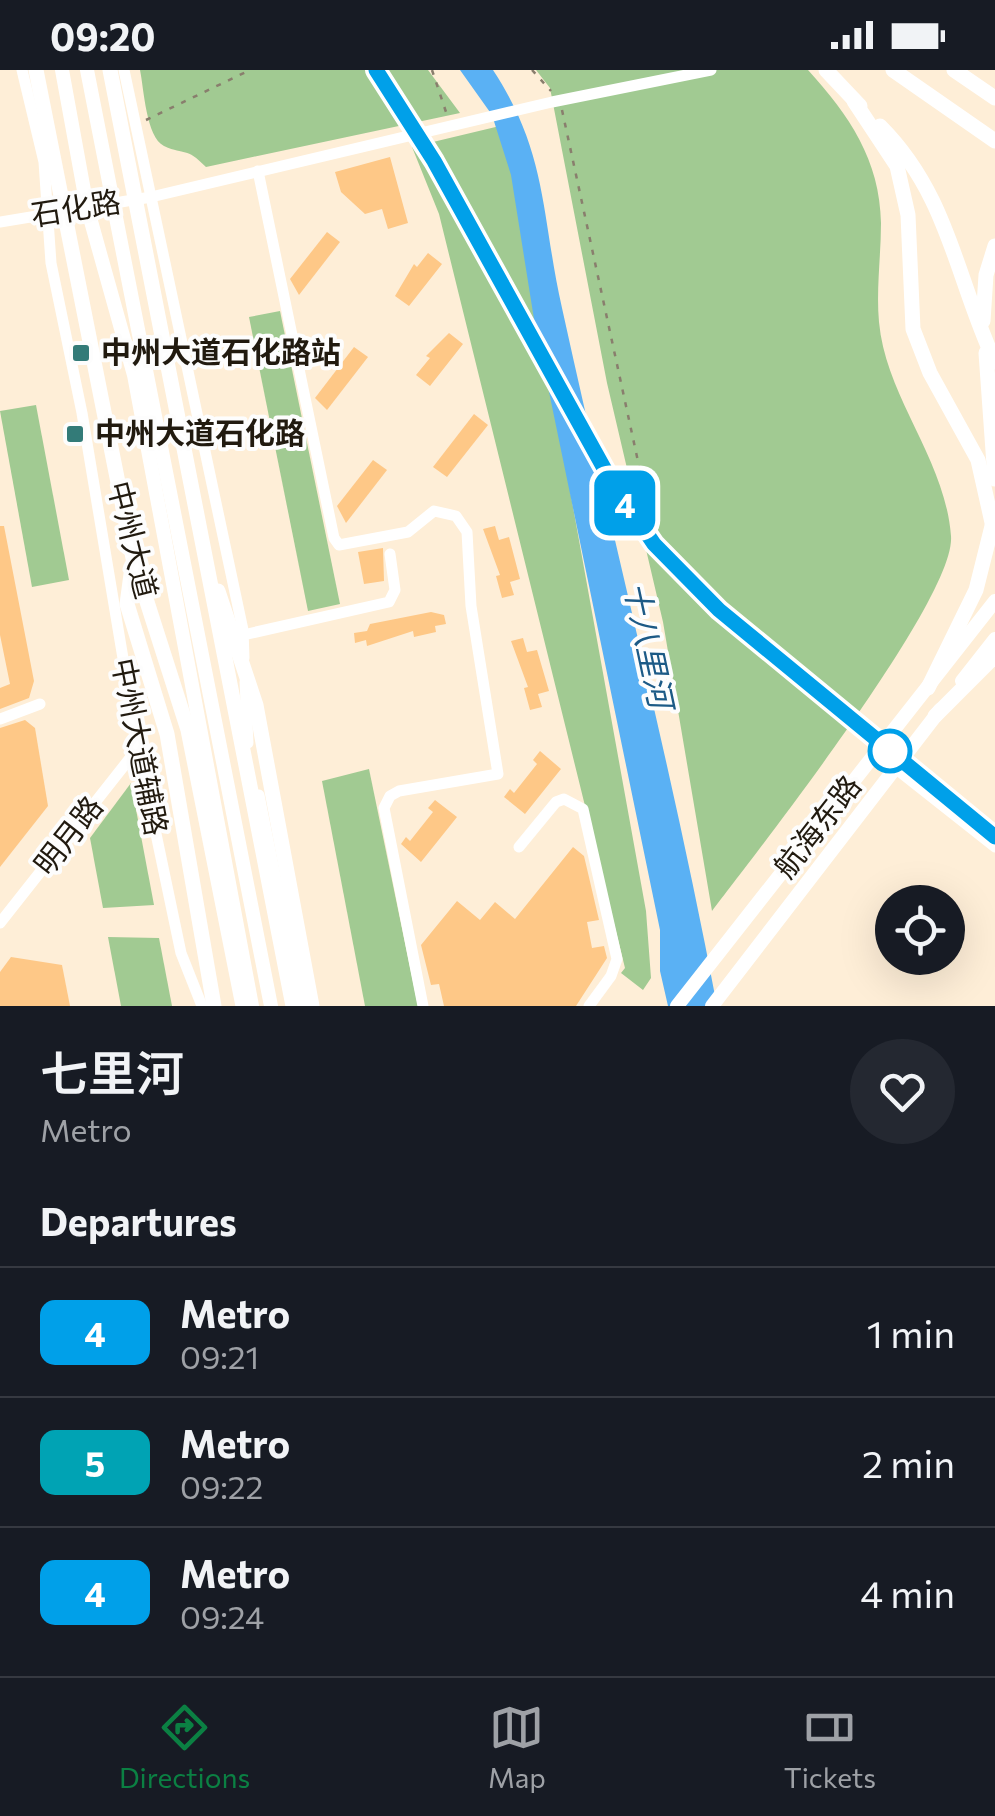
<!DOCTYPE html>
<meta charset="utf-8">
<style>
body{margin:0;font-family:Commissioner,"Noto Sans SC",sans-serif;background:#242831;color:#f1f3f6;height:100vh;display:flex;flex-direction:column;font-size:38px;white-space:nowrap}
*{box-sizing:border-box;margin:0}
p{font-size:32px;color:#9ea1a6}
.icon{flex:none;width:55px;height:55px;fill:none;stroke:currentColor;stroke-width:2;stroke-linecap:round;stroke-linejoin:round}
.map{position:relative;height:936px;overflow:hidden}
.side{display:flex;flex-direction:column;background:#171b24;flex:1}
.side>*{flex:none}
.badge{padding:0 20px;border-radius:15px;font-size:35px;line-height:65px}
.controls{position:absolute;left:875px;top:815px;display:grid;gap:20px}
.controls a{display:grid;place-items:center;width:90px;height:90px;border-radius:50%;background:#171b24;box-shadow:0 10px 40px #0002;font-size:50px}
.map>.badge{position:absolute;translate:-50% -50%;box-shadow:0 0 0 5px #fff}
h2{padding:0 40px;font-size:38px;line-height:90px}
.round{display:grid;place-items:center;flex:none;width:105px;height:105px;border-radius:52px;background:#242831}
.head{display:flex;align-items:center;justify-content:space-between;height:170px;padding:0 40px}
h1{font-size:48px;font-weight:600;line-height:75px}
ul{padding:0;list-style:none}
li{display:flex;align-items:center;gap:30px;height:130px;padding:0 40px;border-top:2px solid #363941}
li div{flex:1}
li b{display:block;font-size:38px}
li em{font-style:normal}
li .badge{min-width:110px;font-weight:700;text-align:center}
.status{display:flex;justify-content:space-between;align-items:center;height:70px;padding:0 50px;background:#171b24;direction:ltr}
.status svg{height:28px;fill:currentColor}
.tab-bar{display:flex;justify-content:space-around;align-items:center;height:140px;border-top:2px solid #363941;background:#171b24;font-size:28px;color:#9ea1a6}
.tab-bar a{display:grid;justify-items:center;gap:5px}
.tab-bar .current{color:#0b8043}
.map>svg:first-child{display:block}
.green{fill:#a1ca92}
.water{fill:#5ab1f4}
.building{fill:#fec887}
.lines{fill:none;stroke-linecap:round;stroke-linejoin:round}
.path{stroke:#897e6d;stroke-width:2.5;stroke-dasharray:5 8;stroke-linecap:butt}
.minor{stroke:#fff;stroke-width:11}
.major{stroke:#fff;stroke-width:14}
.highway{stroke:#fff;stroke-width:15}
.line-casing{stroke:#fff;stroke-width:22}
.line{stroke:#00a0e9;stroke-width:15}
.poi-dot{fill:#337b78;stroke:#fdfdfd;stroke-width:4}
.stop-dot{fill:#fff;stroke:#00a0e9;stroke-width:5}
.labels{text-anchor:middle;stroke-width:8;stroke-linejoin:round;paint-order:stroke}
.street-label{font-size:30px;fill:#211a0f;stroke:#fdfdfd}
.poi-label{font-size:30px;font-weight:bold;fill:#211a0f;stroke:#fdfdfd;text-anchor:start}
.water-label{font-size:32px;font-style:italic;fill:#1c5a86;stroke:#fdfdfd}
</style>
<div class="status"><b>09:20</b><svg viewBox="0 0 49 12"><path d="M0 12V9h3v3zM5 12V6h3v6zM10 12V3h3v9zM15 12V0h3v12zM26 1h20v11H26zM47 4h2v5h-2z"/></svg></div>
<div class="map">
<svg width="995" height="936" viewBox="0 0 995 936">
<rect width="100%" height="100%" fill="#feeed7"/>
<!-- green -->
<g class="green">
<path d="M140 0H428L460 43 206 97C185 76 186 86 164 76 146 67 144 19 140 0Z"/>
<path d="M536 0H808C849 45 880 90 881 153 881 186 876 219 879 252 886 328 945 388 951 466 956 529 758 780 712 841L663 552 607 313 550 18Z"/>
<path d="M504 55 646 841 651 908 643 920 621 903 625 898 439 144 412 77Z"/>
<path d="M280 241 340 534 308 541 249 247Z"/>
<path d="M36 335 69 510 32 517 0 341Z"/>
<path d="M369 699 418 936H365L322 711Z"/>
<path d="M131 713 154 835 103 838 90 768Z"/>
<path d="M108 867 159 868 172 936H121Z"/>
</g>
<!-- water -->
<path class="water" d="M460 0H493C548 84 541 145 562 238 613 471 673 702 717 936H668L660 901V860L534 249 511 105 492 45Z"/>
<!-- building -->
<g class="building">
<path d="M390 87 408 153 388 159 382 139 365 144 341 122 335 102Z"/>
<path d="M327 162 340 172 299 225 290 209Z"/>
<path d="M428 183 442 194 409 236 395 226 414 194 417 197Z"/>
<path d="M449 263 463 274 430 316 416 305 430 288 426 286Z"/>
<path d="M354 277 368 287 327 340 315 328Z"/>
<path d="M474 344 488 355 447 407 433 397Z"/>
<path d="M373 390 387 400 346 453 337 436Z"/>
<path d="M0 456H4L34 611 29 628 0 639V618L10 614 0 565Z"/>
<path d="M495 456 499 470 509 467 520 509 510 512 514 525 502 528 496 506 500 505 483 459Z"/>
<path d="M383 478 384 511 364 514 358 482Z"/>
<path d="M431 542 444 545 446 554 435 556 436 562 414 567 413 561 367 576 366 570 355 573 354 563 367 561 370 554Z"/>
<path d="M523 568 527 582 537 580 549 621 538 624 542 637 530 640 524 618 528 617 511 571Z"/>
<path d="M25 650 35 658 48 736 0 797V658Z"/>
<path d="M540 681 561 699 525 744 504 727 510 719 514 723 537 694 533 690Z"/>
<path d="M435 730 457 747 421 792 401 774 406 767 410 771 433 742 428 738Z"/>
<path d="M573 777 584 786 599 850 587 852 592 878 604 876 607 888 576 936H444L439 914 431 915 421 875 457 831 480 850 495 832 515 849Z"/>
<path d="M11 887 62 895 70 936H0V902Z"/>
</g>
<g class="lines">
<!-- path -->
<g class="path">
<path d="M432 0 447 45"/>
<path d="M532 0 551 21"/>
<path d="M562 40 647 433"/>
<path d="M146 50 250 0"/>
</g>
<!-- minor -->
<g class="minor">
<path d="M22 0 44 92 51 193 82 343 138 678 181 883 202 936"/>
<path d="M124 0 243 560 244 588"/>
<path d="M258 101 334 468 339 475 408 462 434 441 456 446 467 462 471 536 498 704 399 721 390 726 384 738 423 936"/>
<path d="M0 152 151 127 552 32 711 0"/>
<path d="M243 565 389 532 395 520 390 484"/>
<path d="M245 612 248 673"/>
<path d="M0 649 40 634"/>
<path d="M902 689 995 763"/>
<path d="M895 698 995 777"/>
<path d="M259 725 301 936"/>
<path d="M519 777 556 732 564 729 583 739 617 889 611 906 589 936"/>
<path d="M0 853 138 678"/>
</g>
<!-- major -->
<g class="major">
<path d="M62 0 87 137 134 305 252 936"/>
<path d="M87 0 271 936"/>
<path d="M962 611 995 569"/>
<path d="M677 936 995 531"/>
<path d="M712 936 940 640"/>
</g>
<!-- highway -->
<g class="highway">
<path d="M36 0 133 488 188 660 243 936"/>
<path d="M110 0 293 936"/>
<path d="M826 0 860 36"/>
<path d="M893 0 995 71"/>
<path d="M954 0 995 28"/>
<path d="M854 31 897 96 908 145 913 259 930 303 978 390 993 457"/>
<path d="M880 56C949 125 956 209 995 292"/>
<path d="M983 251 986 205 995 176"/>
<path d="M986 283 995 409"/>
<path d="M132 497 127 534 167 664 214 936"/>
<path d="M218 521 256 635 312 936"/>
<path d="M928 618 976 520 994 448"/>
<path d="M935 646 995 586"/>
</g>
</g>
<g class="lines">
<defs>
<path id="line" d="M376 0 434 91 610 409 654 474 719 540 995 767"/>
</defs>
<!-- line casing -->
<use href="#line" class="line-casing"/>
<!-- line -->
<use href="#line" class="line"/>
</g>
<!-- markers -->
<g class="poi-dot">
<rect x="71" y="273" width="20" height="20" rx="5"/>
<rect x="65" y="354" width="20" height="20" rx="5"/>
</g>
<circle class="stop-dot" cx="890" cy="681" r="20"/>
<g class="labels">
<!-- street labels -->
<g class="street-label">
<text transform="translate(76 139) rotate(-9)" y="10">石化路</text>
<text transform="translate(132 470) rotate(76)" y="10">中州大道</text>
<text transform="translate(139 677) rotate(79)" y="10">中州大道辅路</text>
<text transform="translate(818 757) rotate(-52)" y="10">航海东路</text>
<text transform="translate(69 766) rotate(-52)" y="10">明月路</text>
</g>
<!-- poi labels -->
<g class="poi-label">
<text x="101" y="293">中州大道石化路站</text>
<text x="95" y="374">中州大道石化路</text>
</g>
<!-- water labels -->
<g class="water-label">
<text transform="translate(648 575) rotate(78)" y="11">十八里河</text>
</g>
</g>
</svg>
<div class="controls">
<a><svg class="icon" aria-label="locate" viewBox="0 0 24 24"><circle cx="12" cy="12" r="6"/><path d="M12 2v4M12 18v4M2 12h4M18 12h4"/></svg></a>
</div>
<b class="badge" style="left:625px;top:433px;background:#00a0e9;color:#fff">4</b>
</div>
<section class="side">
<div class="head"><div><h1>七里河</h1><p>Metro</p></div><a class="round"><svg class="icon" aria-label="heart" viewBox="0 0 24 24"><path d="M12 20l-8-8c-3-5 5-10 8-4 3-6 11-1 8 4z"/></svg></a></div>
<h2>Departures</h2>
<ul>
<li><span class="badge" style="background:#00a0e9;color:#fff">4</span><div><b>Metro</b><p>09:21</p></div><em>1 min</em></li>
<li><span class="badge" style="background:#00a3b4;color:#fff">5</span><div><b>Metro</b><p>09:22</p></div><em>2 min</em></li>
<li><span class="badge" style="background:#00a0e9;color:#fff">4</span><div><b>Metro</b><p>09:24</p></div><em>4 min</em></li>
</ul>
</section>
<nav class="tab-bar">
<a class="current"><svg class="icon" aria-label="directions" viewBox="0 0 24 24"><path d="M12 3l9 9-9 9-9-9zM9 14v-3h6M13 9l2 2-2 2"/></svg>Directions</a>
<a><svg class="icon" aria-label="map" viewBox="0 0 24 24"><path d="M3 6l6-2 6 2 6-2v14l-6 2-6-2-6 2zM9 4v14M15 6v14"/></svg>Map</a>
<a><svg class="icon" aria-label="tickets" viewBox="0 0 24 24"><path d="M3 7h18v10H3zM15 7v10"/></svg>Tickets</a>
</nav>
